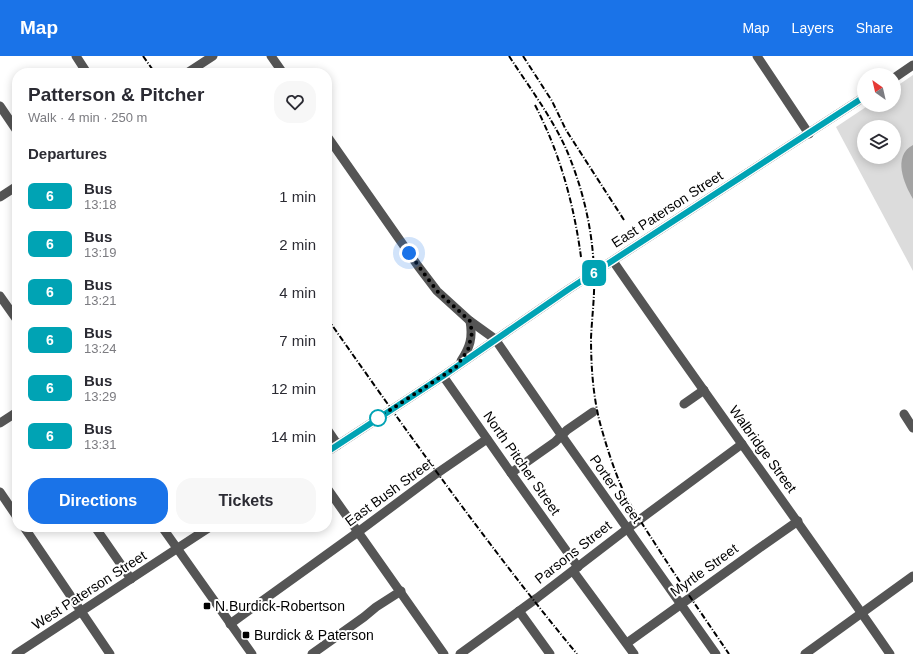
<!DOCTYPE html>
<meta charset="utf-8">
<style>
body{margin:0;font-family:Helvetica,sans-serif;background:#f7f7f7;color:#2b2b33;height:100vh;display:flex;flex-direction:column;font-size:15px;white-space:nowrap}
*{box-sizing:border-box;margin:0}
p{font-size:13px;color:#7c7c81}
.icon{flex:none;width:22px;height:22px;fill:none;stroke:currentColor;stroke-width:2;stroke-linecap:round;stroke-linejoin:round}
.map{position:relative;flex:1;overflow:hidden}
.details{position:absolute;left:12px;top:12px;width:320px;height:464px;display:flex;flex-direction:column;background:#fff;border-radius:16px;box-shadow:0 2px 10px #0003}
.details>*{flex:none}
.badge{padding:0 8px;border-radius:6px;font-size:14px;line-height:26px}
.needle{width:26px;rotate:326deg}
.controls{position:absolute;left:857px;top:12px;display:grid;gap:8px}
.controls a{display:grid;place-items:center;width:44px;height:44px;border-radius:50%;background:#fff;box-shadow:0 2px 10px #0003;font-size:20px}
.you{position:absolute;width:20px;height:20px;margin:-10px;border:3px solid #fff;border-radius:50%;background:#1a73e8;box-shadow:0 0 0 6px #1a73e833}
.map>.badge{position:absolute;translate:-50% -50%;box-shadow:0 0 0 2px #fff}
h2{padding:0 16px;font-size:15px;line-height:36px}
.round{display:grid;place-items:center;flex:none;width:42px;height:42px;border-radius:16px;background:#f7f7f7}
.overview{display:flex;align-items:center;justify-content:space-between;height:68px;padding:0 16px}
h1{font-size:19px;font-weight:800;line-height:30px}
.button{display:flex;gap:8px;margin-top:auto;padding:8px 16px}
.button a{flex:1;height:46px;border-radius:16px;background:#1a73e8;color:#fff;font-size:16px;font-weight:800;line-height:46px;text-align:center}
.button a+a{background:#f7f7f7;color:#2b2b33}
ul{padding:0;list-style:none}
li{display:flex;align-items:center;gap:12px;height:48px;padding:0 16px}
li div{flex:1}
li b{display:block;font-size:15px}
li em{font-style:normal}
li .badge{min-width:44px;font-weight:700;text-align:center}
header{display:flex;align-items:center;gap:24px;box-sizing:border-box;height:56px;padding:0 20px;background:#1a73e8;color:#fff}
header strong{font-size:19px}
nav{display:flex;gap:22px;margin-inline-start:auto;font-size:14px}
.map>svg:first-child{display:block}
.green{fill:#dcdcdc;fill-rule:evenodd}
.water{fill:#a3a3a3}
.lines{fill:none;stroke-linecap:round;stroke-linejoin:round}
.minor{stroke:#555;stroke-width:9}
.rail{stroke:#000;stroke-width:2;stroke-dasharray:6 2 1 2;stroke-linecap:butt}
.line-casing{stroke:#fff;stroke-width:9}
.line{stroke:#00a3b4;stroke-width:6}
.walk{stroke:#000;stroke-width:4;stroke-dasharray:0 7.2}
.stop-dot{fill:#fff;stroke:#00a3b4;stroke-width:2}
.poi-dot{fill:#000;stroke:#fff;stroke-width:1.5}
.labels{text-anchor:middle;stroke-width:4;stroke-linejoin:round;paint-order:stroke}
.street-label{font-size:14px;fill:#000;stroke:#fff}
.poi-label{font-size:14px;fill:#000;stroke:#fff;text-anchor:start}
</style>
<header>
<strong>Map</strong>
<nav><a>Map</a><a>Layers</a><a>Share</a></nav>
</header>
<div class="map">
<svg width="913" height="598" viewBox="0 0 913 598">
<rect width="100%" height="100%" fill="#fff"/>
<!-- green -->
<path class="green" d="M913 19V215L836 71 869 49H894V32ZM864 71H894V101H864Z"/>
<!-- water -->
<path class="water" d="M913 89V143C904 128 892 100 913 89Z"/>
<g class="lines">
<!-- minor -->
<g class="minor">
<path d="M76 0 87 17"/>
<path d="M271 0 283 17"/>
<path d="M757 0 809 78"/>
<path d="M187 17 213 0"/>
<path d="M894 22 913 9"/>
<path d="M0 50 17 75"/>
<path d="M327 80 418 210 437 235 470 265 495 283 562 380 716 598"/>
<path d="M0 141 17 130"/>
<path d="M613 205C704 337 799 466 890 598"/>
<path d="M0 240 17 264"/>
<path d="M461 305C470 291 473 282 470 265"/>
<path d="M443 320 511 417 578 511"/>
<path d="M684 348 704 334"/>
<path d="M904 358 913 372"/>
<path d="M0 367 17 356"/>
<path d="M327 373 338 389"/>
<path d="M327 396 443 320 569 233 864 41"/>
<path d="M511 417 555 386 567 374 593 356"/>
<path d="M327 432 444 598"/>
<path d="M0 436 17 461"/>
<path d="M24 471 110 598"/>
<path d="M95 471 131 523"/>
<path d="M162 471 252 598"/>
<path d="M573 515 634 598"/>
<path d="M519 555 550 598"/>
<path d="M230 568 358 476 436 418 487 383"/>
<path d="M627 587 751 498 798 465"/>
<path d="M16 598 210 471"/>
<path d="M312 598 364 561 376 551 401 535"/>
<path d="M460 598 537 542 627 473 742 388"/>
<path d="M805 598 913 520"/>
</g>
<!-- rail -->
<g class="rail">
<path d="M143 0 155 17"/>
<path d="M509 0C529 31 552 61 567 95 583 133 593 175 594 217 595 239 592 260 591 282 591 310 593 340 600 367 606 389 613 411 622 432 631 451 643 469 654 486 678 524 704 561 729 598"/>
<path d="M523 0 552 45 566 74 624 164"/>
<path d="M535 49C560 97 574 149 581 201"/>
<path d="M327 262C407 376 488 490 577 598"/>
</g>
</g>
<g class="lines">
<defs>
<path id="line" d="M327 396 443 320 569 233 864 41"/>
</defs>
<!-- line casing -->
<use href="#line" class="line-casing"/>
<!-- line -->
<use href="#line" class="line"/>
<!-- walk -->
<path class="walk" d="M378 362 456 311 468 294 472 277 470 265 437 235 409 197"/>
</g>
<!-- markers -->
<circle class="stop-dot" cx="378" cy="362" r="8"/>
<g class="poi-dot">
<rect x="203" y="546" width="8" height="8" rx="2"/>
<rect x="242" y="575" width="8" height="8" rx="2"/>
</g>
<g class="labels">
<!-- street labels -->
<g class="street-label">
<text transform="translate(667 153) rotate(-33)" y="5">East Paterson Street</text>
<text transform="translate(763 393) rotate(54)" y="5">Walbridge Street</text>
<text transform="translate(522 407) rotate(55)" y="5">North Pitcher Street</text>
<text transform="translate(616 433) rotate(55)" y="5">Porter Street</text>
<text transform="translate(389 436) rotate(-36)" y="5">East Bush Street</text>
<text transform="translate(573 496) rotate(-38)" y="5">Parsons Street</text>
<text transform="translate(704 514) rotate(-36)" y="5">Myrtle Street</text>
<text transform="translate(89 534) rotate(-33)" y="5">West Paterson Street</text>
</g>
<!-- poi labels -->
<g class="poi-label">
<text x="215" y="555">N.Burdick-Robertson</text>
<text x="254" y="584">Burdick &amp; Paterson</text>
</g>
</g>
</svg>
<div class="controls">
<a><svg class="needle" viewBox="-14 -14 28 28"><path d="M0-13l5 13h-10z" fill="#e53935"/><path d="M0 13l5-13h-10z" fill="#7c7c81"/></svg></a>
<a><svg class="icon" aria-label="layers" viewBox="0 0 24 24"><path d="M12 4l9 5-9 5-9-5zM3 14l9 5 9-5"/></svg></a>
</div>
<div class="you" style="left:409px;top:197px"></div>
<b class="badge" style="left:594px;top:217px;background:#00a3b4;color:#fff">6</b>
<section class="details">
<div class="overview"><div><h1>Patterson &amp; Pitcher</h1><p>Walk · 4 min · 250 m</p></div><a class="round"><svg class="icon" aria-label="heart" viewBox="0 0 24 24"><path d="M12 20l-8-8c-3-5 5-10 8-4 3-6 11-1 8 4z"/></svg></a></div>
<h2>Departures</h2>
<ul>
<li><span class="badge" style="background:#00a3b4;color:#fff">6</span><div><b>Bus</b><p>13:18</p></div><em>1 min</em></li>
<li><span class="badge" style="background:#00a3b4;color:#fff">6</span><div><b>Bus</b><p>13:19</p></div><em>2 min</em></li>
<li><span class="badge" style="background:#00a3b4;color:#fff">6</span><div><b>Bus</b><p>13:21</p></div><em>4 min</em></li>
<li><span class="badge" style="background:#00a3b4;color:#fff">6</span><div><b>Bus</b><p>13:24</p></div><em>7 min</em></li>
<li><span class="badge" style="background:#00a3b4;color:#fff">6</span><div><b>Bus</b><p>13:29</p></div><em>12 min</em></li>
<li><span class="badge" style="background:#00a3b4;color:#fff">6</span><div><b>Bus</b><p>13:31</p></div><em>14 min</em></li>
</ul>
<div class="button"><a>Directions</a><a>Tickets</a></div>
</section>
</div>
